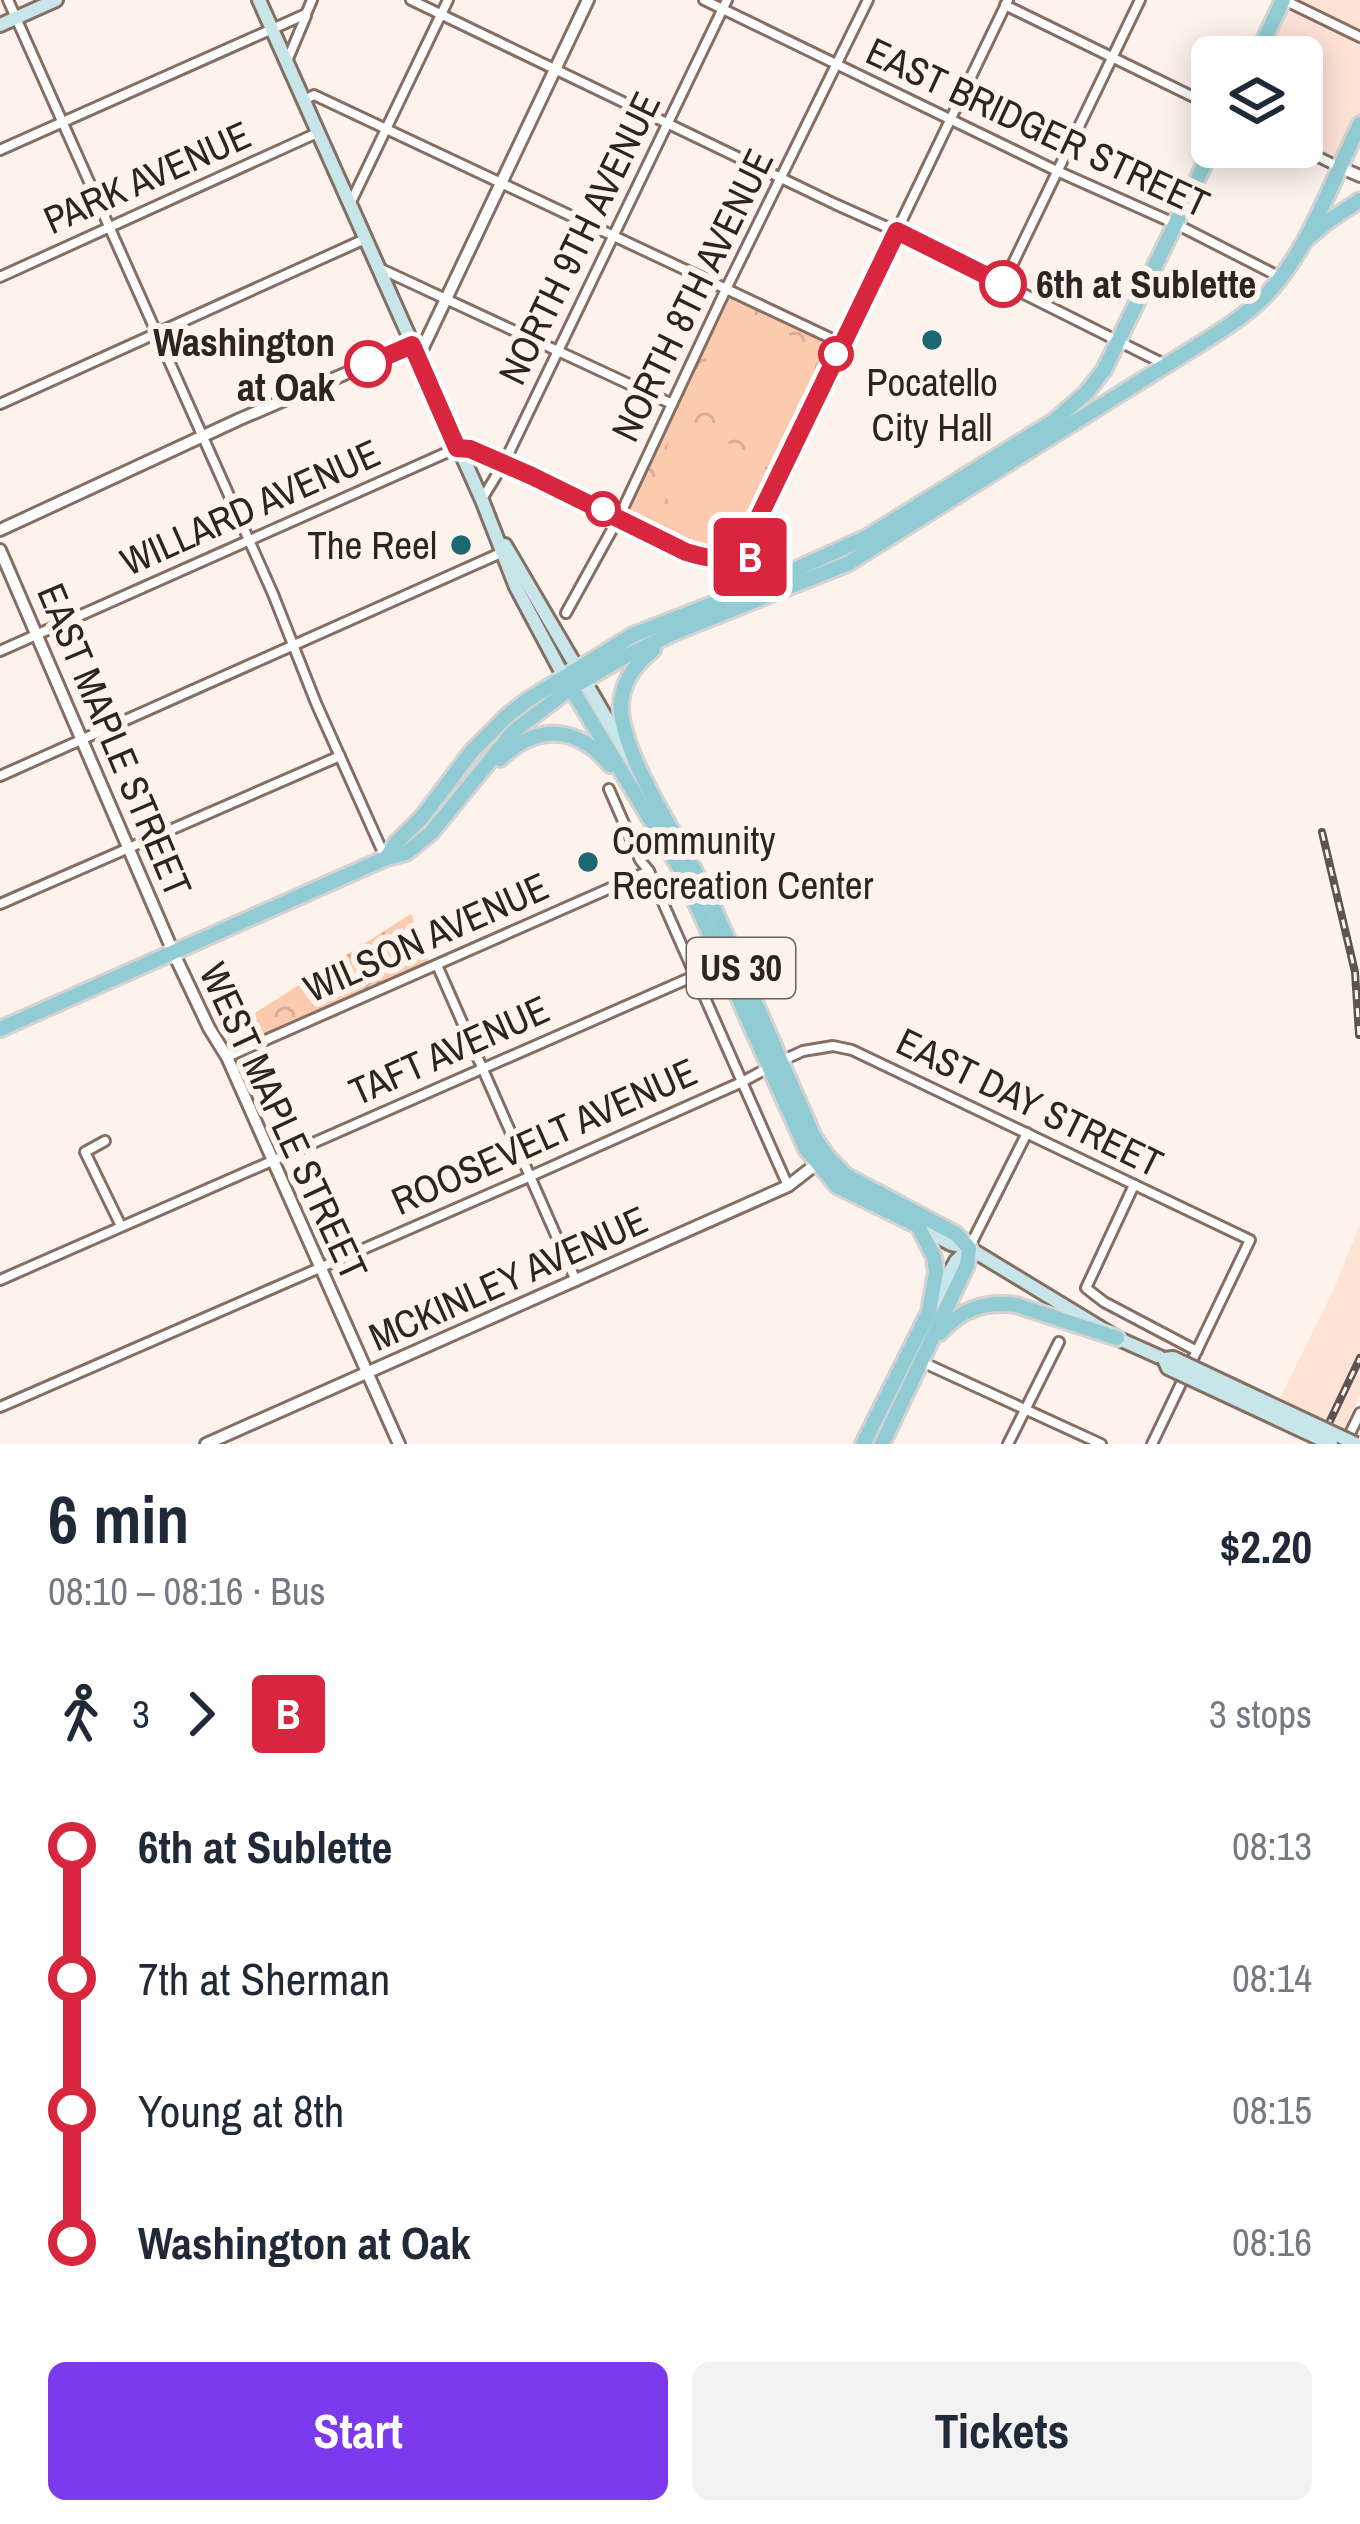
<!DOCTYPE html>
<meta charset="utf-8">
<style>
body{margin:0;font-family:"Archivo Narrow",sans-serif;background:#f2f2f3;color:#1f2937;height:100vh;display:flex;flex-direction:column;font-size:45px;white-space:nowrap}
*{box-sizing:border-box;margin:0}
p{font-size:39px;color:#747a83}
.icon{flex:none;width:66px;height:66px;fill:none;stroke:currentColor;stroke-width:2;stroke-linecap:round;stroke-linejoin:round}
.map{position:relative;height:1444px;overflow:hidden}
.drawer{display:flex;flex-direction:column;background:#fff;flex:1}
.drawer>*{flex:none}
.badge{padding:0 24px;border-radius:9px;font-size:42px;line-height:78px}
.buttons{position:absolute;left:1191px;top:36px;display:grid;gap:24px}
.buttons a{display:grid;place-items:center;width:132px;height:132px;border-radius:18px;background:#fff;box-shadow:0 6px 30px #0003;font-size:60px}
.map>.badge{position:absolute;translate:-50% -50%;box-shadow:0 0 0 6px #fff}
.legs{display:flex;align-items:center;gap:18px;height:132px;padding:0 48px;font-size:39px}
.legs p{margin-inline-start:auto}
.summary{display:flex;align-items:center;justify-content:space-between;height:204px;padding:0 48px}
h1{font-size:66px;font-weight:800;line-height:90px}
.button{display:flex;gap:24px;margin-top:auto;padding:24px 48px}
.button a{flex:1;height:138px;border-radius:18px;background:#7c3aed;color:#fff;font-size:48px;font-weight:800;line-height:138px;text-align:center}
.button a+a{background:#f2f2f3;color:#1f2937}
ul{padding:0 48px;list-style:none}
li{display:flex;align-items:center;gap:42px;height:132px;font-size:45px}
li i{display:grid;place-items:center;width:18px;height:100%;margin:0 15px;background:currentColor}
li i::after{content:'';width:30px;height:30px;margin:-15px;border:9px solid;border-radius:50%;background:#fff}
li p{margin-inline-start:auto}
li:first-child i{background:linear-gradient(#0000 50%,currentColor 0)}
li:last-child i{background:linear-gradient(currentColor 50%,#0000 0)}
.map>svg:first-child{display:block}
.built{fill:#fee3d5}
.park{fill:url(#park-crowns)}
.garden{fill:#fccbaf}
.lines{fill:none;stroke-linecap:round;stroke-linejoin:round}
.minor-casing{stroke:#856e62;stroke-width:14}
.tertiary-casing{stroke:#856e62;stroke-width:16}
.secondary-casing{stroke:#856e62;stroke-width:18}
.primary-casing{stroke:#d5d3d2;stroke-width:20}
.minor{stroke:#fff;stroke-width:8}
.tertiary{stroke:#fff;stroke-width:10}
.secondary{stroke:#c8e5e9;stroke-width:12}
.primary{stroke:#91cbd4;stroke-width:14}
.rail-casing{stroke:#5e544f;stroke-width:8}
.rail{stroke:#fdf2ec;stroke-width:3;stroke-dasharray:9;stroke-linecap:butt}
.secondary-bridge-casing{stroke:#856e62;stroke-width:18;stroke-linecap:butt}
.secondary-bridge{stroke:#c8e5e9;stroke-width:12}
.line-1-casing{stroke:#fff;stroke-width:27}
.line-1{stroke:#d7263d;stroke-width:18}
.stop-1-dot{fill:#fff;stroke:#d7263d;stroke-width:6}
.poi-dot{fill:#1d6773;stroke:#fdf2ec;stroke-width:4.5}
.labels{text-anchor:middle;stroke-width:12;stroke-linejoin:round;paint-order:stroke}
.shield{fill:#fdf2ec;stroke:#6b625c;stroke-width:3}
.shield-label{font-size:36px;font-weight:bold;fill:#2d241f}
.street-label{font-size:39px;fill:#2d241f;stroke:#fdf2ec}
.stop-label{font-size:39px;font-weight:bold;fill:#2d241f;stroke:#fdf2ec;text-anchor:start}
.poi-label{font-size:39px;fill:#2d241f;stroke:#fdf2ec}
</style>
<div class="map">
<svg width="1360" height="1444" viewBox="0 0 1360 1444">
<defs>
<pattern id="park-crowns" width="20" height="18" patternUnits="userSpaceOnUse" patternTransform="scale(3)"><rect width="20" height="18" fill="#fccbaf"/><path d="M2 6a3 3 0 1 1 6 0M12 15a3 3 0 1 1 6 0" fill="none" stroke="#d8ae96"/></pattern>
</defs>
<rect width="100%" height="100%" fill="#fdf2ec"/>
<!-- built -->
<g class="built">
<path d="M1283 0H1360V124L1339 167 1302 147V57H1256Z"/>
<path d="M1360 1224V1396L1341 1437 1276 1406 1334 1289Z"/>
</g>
<!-- park -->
<g class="park">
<path d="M726 289 841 343 756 523 752 557 744 582 718 559 703 557 619 517Z"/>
<path d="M411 914 430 965 232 1048 226 1037 247 1018Z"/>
</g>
<!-- garden -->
<g class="garden">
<path d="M731 306 787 331 801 357 809 388 782 446 697 405 692 392Z"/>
<path d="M677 419 763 460 766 471 730 551C712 554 701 547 688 535 657 503 659 457 677 419Z"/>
</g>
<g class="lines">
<defs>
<g id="minor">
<path d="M8 0 273 594 316 703 385 857"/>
<path d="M411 0 835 204 920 242 1166 365"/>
<path d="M704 0 1057 171 1176 224 1280 277"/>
<path d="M1284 0 1360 37"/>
<path d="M1005 5 1212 106"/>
<path d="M287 61 306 16"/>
<path d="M304 100 314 95 841 343"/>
<path d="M1298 147 1339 167"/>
<path d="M0 150 306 14 312 0"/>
<path d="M350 204 448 0"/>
<path d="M379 268 672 404"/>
<path d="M0 277 317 133"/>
<path d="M1003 284 1140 0"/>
<path d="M0 404 365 239"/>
<path d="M482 499 504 463 727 0"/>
<path d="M761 587 752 557 756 523 1008 0"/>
<path d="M566 613 619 517 726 289 868 0"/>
<path d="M0 651 457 448 470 449 559 488 686 552 718 559 752 557"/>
<path d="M0 776 503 552"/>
<path d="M609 789 640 860 649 871 788 1186"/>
<path d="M0 904 340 756"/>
<path d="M437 965 576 1281"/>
<path d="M227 1057 649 871"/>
<path d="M105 1141 85 1152 121 1226"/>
<path d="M1134 1185 1086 1288 1104 1302 1197 1351"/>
<path d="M969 1248 1027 1133"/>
<path d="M0 1280 724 963"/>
<path d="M922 1362 1101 1444"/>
<path d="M0 1407 531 1176 742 1082 781 1061 803 1051 833 1046 852 1050 1250 1240 1152 1444"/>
<path d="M1008 1444 1059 1342"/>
<path d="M1345 1444 1360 1413"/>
</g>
<g id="tertiary">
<path d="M1339 167 1360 176"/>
<path d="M418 358 588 0"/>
<path d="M0 530 240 419 412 345"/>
<path d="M0 550 174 954 209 1028 227 1057 399 1444"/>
<path d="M206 1444 788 1186 824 1158"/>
</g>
<g id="secondary">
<path d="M259 0 482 500 516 587 564 677"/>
<path d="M0 25 56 0"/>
<path d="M505 545 628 755"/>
<path d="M919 1227 951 1244 969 1248 1117 1338 1164 1359"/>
<path d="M934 1301 956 1261 969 1248"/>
</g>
<g id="primary">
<path d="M1256 57 1283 0"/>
<path d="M1307 239 1327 222 1360 200"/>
<path d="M653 650C635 664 622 681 621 705 620 758 689 853 712 904L814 1137 827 1156 845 1175 956 1234 969 1248 967 1265 882 1444"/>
<path d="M567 681 682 872 806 1149 837 1186 918 1226 934 1257 936 1272 929 1312 863 1444"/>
<path d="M500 759C537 723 578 726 610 765"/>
<path d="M386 858 397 842 423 816 472 751 507 716 526 701 633 635 761 585 867 537 1054 421 1086 393 1104 370 1213 147"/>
<path d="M0 1029 386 858 406 853 431 833 514 731 571 688 626 656 676 632 847 564 1197 346C1221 331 1245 316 1265 296 1308 252 1333 179 1360 124"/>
<path d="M940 1333C961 1309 985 1301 1016 1305L1117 1338"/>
</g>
</defs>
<!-- minor casing -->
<use href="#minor" class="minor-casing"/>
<!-- tertiary casing -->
<use href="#tertiary" class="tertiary-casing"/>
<!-- secondary casing -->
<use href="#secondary" class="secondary-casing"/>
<!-- primary casing -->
<use href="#primary" class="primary-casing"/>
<!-- minor -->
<use href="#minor" class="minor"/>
<!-- tertiary -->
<use href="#tertiary" class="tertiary"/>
<!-- secondary -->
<use href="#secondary" class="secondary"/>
<!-- primary -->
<use href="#primary" class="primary"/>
<defs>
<g id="rail">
<path d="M1322 832 1355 972 1359 1035"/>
<path d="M1319 1444 1360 1358"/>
</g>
</defs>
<!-- rail casing -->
<use href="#rail" class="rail-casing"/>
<!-- rail -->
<use href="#rail" class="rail"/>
<defs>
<g id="secondary-bridge">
<path d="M1164 1359 1173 1358 1356 1444"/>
<path d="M1164 1359 1168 1368 1331 1444"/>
</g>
</defs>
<!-- secondary-bridge casing -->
<use href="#secondary-bridge" class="secondary-bridge-casing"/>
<!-- secondary-bridge -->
<use href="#secondary-bridge" class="secondary-bridge"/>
</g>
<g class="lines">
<defs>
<path id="line-1" d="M368 364 412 345 457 448 470 449 532 476 686 552C708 559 729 562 752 557L756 523 897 231 1003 284"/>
</defs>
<!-- line-1 casing -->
<use href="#line-1" class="line-1-casing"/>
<!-- line-1 -->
<use href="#line-1" class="line-1"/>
</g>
<!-- markers -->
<g class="stop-1-dot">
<circle cx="1003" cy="284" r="21"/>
<circle cx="836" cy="354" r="15"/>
<circle cx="368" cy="364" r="21"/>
<circle cx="603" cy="509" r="15"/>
</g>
<g class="poi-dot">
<circle cx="932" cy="340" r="12"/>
<circle cx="461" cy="545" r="12"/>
<circle cx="588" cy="862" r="12"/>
</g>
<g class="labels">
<!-- shield labels -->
<rect class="shield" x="687" y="938" width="108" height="60" rx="9"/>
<g class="shield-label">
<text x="741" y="981">US 30</text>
</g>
<!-- street labels -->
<g class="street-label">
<text transform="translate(1038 127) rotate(25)" y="14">EAST BRIDGER STREET</text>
<text transform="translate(147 177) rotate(-24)" y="14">PARK AVENUE</text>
<text transform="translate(579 238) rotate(-64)" y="14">NORTH 9TH AVENUE</text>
<text transform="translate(692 295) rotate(-64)" y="14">NORTH 8TH AVENUE</text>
<text transform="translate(250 507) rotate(-24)" y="14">WILLARD AVENUE</text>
<text transform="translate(115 740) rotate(67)" y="14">EAST MAPLE STREET</text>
<text transform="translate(426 937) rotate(-24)" y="14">WILSON AVENUE</text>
<text transform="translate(449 1050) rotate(-24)" y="14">TAFT AVENUE</text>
<text transform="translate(1030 1102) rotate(26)" y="14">EAST DAY STREET</text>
<text transform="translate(284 1121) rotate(65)" y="14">WEST MAPLE STREET</text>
<text transform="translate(544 1136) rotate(-24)" y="14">ROOSEVELT AVENUE</text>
<text transform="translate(508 1278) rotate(-24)" y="14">MCKINLEY AVENUE</text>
</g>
<!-- stop labels -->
<g class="stop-label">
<text x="1036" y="298">6th at Sublette</text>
<text x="335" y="356" text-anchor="end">Washington<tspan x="335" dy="45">at Oak</tspan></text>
</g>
<!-- poi labels -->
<g class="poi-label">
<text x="932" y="396">Pocatello<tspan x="932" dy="45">City Hall</tspan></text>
<text x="437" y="559" text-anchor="end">The Reel</text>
<text x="612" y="854" text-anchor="start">Community<tspan x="612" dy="45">Recreation Center</tspan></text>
</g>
</g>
</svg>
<div class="buttons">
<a><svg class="icon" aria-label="layers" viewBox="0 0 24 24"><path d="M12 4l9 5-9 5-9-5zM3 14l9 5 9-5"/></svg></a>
</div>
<b class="badge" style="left:750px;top:557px;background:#d7263d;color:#fff">B</b>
</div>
<section class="drawer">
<div class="summary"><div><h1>6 min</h1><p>08:10 – 08:16 · Bus</p></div><b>$2.20</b></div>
<div class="legs"><svg class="icon" aria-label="walk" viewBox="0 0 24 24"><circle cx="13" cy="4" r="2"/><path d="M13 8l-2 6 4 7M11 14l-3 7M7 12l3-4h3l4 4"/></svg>3<svg class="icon" aria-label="forward" viewBox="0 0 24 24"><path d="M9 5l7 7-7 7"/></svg><b class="badge" style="background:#d7263d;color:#fff">B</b><p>3 stops</p></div>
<ul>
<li><i style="color:#d7263d"></i><b>6th at Sublette</b><p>08:13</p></li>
<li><i style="color:#d7263d"></i><span>7th at Sherman</span><p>08:14</p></li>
<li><i style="color:#d7263d"></i><span>Young at 8th</span><p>08:15</p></li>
<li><i style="color:#d7263d"></i><b>Washington at Oak</b><p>08:16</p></li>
</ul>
<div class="button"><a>Start</a><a>Tickets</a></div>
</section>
